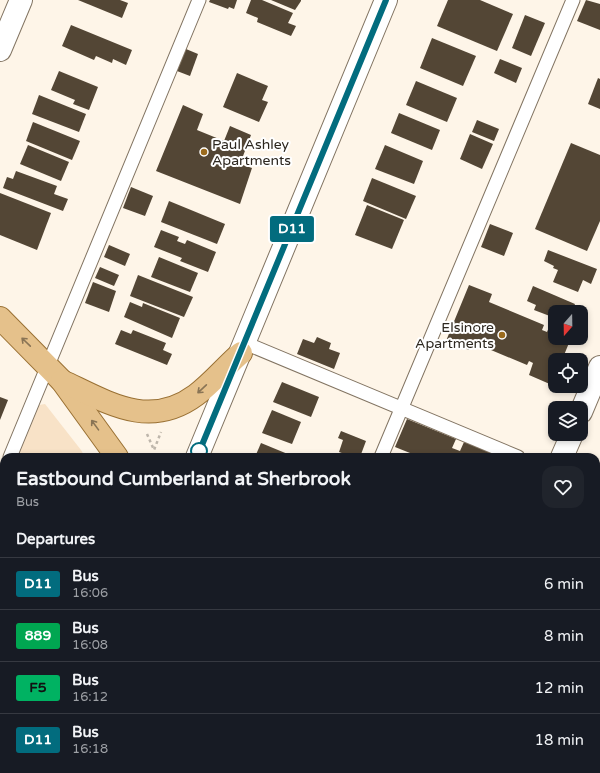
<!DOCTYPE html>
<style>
body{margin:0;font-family:"Varela Round",sans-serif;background:#20242c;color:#f1f3f6;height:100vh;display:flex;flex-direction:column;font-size:15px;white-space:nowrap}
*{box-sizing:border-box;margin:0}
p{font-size:13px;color:#9ea1a6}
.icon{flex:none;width:22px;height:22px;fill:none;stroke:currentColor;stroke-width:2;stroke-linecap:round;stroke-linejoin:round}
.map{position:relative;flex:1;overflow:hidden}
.details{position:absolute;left:0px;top:453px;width:600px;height:320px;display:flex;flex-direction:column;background:#171b24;border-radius:12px 12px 0 0;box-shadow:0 2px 6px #0003}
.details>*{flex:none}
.badge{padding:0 8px;border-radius:3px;font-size:14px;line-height:26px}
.needle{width:26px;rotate:200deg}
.tools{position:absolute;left:548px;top:305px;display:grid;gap:8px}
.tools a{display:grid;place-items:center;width:40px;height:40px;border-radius:8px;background:#171b24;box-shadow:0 2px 6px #0003;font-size:20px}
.map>.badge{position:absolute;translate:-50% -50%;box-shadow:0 0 0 2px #fff}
h2{padding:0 16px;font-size:15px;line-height:36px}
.round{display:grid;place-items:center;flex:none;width:42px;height:42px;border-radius:12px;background:#20242c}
.headline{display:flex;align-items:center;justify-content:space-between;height:68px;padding:0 16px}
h1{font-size:19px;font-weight:700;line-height:30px}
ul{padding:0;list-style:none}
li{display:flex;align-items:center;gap:12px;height:52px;padding:0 16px;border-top:1px solid #363941}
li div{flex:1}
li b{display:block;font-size:15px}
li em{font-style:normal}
li .badge{min-width:44px;font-weight:700;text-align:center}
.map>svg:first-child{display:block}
.green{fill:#f8e2c7}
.building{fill:#534635}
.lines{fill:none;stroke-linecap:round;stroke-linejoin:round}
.service-casing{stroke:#827462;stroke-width:15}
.minor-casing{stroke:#827462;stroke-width:24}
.tertiary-casing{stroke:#827462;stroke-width:24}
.secondary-casing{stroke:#827462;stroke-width:24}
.primary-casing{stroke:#997033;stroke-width:24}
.path{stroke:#beb6ab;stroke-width:2.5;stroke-dasharray:3 3;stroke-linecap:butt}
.service{stroke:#fff;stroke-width:13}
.minor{stroke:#fff;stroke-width:22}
.tertiary{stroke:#fff;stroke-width:22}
.secondary{stroke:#fff;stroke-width:22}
.primary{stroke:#e5c18b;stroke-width:22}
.oneway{stroke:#897455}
.line-casing{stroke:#fff;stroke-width:9}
.line{stroke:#026c7e;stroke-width:6}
.poi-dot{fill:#9b6b1e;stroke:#fff;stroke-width:1.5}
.stop-dot{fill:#fff;stroke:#026c7e;stroke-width:2}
.labels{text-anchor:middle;stroke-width:4;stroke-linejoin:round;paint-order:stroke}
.poi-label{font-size:14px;fill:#2d271f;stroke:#fff;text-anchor:start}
</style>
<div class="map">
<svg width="600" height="773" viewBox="0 0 600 773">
<rect width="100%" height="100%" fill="#fef5e8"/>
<!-- green -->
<path class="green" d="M45 404 81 450 85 457H17L35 411 39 405Z"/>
<!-- building -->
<g class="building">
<path d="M78 0H120L128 3 122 18Z"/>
<path d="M210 0H237L234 9 229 7 228 9 209 2Z"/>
<path d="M251 0H262L293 13 288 23 296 26 291 36 257 22 258 18 246 13Z"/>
<path d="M271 0H301V1L295 10Z"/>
<path d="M448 0H480L513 14 497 51 437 26Z"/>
<path d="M586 0 600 4V30L577 21Z"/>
<path d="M525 15 545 23 531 56 512 48Z"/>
<path d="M71 25 132 50 126 65 113 59 112 63 96 56 94 60 62 46Z"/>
<path d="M432 38 476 56 463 86 420 68Z"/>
<path d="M186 49 198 54 190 76 177 71Z"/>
<path d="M500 59 522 68 516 83 494 73Z"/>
<path d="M59 71 98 87 89 110 73 104 75 100 51 90Z"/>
<path d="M237 73 268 86 262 100 268 102 259 122 223 107Z"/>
<path d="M598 78 600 79V109L588 104Z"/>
<path d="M416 81 457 98 447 122 406 105Z"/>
<path d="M39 95 86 114 79 132 32 114Z"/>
<path d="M183 105 203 114 197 130 224 141 230 126 251 135 240 164 252 168 240 204 156 171Z"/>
<path d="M399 113 440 130 432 150 391 133Z"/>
<path d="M477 120 499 129 494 141 472 132Z"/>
<path d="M33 122 80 141 72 160 26 141Z"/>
<path d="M470 134 493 144 482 169 460 159Z"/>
<path d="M571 143 600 155V221L587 251 535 229Z"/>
<path d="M28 145 69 162 61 181 20 164Z"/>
<path d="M385 145 423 161 414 184 375 169Z"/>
<path d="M16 171 57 186 54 194 68 199 63 211 3 188 7 177 13 179Z"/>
<path d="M372 178 416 196 406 219 363 201Z"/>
<path d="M131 187 153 196 145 216 123 208Z"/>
<path d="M0 193 51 213 37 250 0 235Z"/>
<path d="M169 201 225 224 217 244 161 222Z"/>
<path d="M367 205 404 220 392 249 355 235Z"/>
<path d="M490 224 513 233 504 256 481 247Z"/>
<path d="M161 230 179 237 177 241 185 244 187 240 216 252 208 272 180 261 182 258 154 247Z"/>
<path d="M109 245 130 254 125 266 104 257Z"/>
<path d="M548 250 597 269 591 284 583 280 578 292 553 282 558 270 553 268 554 266 544 261Z"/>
<path d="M159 257 198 273 190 292 151 277Z"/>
<path d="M100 267 119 275 114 286 95 278Z"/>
<path d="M138 275 193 297 184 317 130 296Z"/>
<path d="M93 282 116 291 109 312 85 303Z"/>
<path d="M469 285 492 294 489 302 544 325 542 330 547 332 552 320 555 321V338H571L562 360H555V377L552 385 529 375 533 363 529 361 527 365 472 342 469 350 446 341Z"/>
<path d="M533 286 575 304 572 312H555V318L534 310 536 305 527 301Z"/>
<path d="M130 302 142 307 143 303 180 318 172 338 124 317Z"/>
<path d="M121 330 131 334 133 330 166 343 163 350 172 354 167 365 115 344Z"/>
<path d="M317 337 331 343 329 349 340 353 334 369 297 354 303 339 314 343Z"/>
<path d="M282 382 319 397 311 417 273 402Z"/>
<path d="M0 397 8 400 0 420Z"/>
<path d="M272 410 301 422 292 444 262 433Z"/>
<path d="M407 419 456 439 452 448 460 451 464 442 501 457H420L395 447Z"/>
<path d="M341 431 366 441 360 457H353L339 452 343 440 338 438Z"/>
<path d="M261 443 295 457H255Z"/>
<path d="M596 517 600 519V544L596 542Z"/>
<path d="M596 553 600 555V581L596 579Z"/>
<path d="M596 592 600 594V619L596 628Z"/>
<path d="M596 631 600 632V648L596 657Z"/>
<path d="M0 760 4 762V769H11L9 773H0Z"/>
<path d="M293 769H310L309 773H303Z"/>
<path d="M316 769 326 770 340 769 349 773H314Z"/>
<path d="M486 769H563L572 773H496Z"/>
</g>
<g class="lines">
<defs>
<g id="service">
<path d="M245 343 518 457"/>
<path d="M10 457 199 0"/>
<path d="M381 457 573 0"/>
<path d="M0 480 4 471"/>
<path d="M0 698 4 699"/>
<path d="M596 744 600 734"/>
<path d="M173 769 175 773"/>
<path d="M266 769V773"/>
<path d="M116 773 118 769"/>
<path d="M584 773 585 769"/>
</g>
<path id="minor" d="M0 50 21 0"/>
<path id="tertiary" d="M596 686 600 687"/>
<g id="secondary">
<path d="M581 412 600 367"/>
<path d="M197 457 386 0"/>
<path d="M562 457 572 434"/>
<path d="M57 773 59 769"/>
<path d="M430 773 432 769"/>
</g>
<g id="primary">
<path d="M0 318 62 381 117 457"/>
<path d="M62 381C107 402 149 430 196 395 212 383 226 366 241 353"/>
<path d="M226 769V773"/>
</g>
</defs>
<!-- service casing -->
<use href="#service" class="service-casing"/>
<!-- minor casing -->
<use href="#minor" class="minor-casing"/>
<!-- tertiary casing -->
<use href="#tertiary" class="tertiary-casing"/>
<!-- secondary casing -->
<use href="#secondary" class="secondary-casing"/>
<!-- primary casing -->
<use href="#primary" class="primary-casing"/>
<!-- path -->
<path class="path" d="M147 434 154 450 161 432"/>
<!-- service -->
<use href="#service" class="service"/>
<!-- minor -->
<use href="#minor" class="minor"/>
<!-- tertiary -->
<use href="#tertiary" class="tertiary"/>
<!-- secondary -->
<use href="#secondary" class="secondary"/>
<!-- primary -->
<use href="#primary" class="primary"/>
</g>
<!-- one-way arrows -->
<defs><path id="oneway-shaft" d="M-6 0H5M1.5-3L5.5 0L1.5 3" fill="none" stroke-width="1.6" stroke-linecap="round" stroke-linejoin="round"/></defs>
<g class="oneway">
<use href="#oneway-shaft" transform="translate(26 342) rotate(-136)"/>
<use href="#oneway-shaft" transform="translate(202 389) rotate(137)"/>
<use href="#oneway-shaft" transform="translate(95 425) rotate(-126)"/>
</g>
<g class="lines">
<defs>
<path id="line" d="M197 457 386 0"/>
</defs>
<!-- line casing -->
<use href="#line" class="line-casing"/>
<!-- line -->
<use href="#line" class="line"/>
</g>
<!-- markers -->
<g class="poi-dot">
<circle cx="204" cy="152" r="4"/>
<circle cx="502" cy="335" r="4"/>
</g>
<circle class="stop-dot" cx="199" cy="451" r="8"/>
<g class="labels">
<!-- poi labels -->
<g class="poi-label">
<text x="212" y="149">Paul Ashley<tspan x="212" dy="16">Apartments</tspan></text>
<text x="494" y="332" text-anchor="end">Elsinore<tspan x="494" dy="16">Apartments</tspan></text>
</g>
</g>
</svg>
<div class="tools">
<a><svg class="needle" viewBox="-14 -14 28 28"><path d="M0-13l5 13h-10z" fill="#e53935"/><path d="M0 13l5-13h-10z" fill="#9ea1a6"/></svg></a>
<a><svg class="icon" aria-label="locate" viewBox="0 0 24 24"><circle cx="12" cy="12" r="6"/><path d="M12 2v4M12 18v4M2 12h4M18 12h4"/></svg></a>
<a><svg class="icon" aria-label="layers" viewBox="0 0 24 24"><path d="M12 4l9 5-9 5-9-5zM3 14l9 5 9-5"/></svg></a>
</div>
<b class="badge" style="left:292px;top:229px;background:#026c7e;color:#fff">D11</b>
<section class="details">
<div class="headline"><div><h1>Eastbound Cumberland at Sherbrook</h1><p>Bus</p></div><a class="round"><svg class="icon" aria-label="heart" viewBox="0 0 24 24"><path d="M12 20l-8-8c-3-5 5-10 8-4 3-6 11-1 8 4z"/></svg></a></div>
<h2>Departures</h2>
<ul>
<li><span class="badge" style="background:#026c7e;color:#fff">D11</span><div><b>Bus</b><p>16:06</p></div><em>6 min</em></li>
<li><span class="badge" style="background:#00a651;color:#fff">889</span><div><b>Bus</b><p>16:08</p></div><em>8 min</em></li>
<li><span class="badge" style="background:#00b262;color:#111">F5</span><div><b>Bus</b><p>16:12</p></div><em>12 min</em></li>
<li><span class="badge" style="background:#026c7e;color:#fff">D11</span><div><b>Bus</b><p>16:18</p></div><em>18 min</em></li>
</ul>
</section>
</div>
